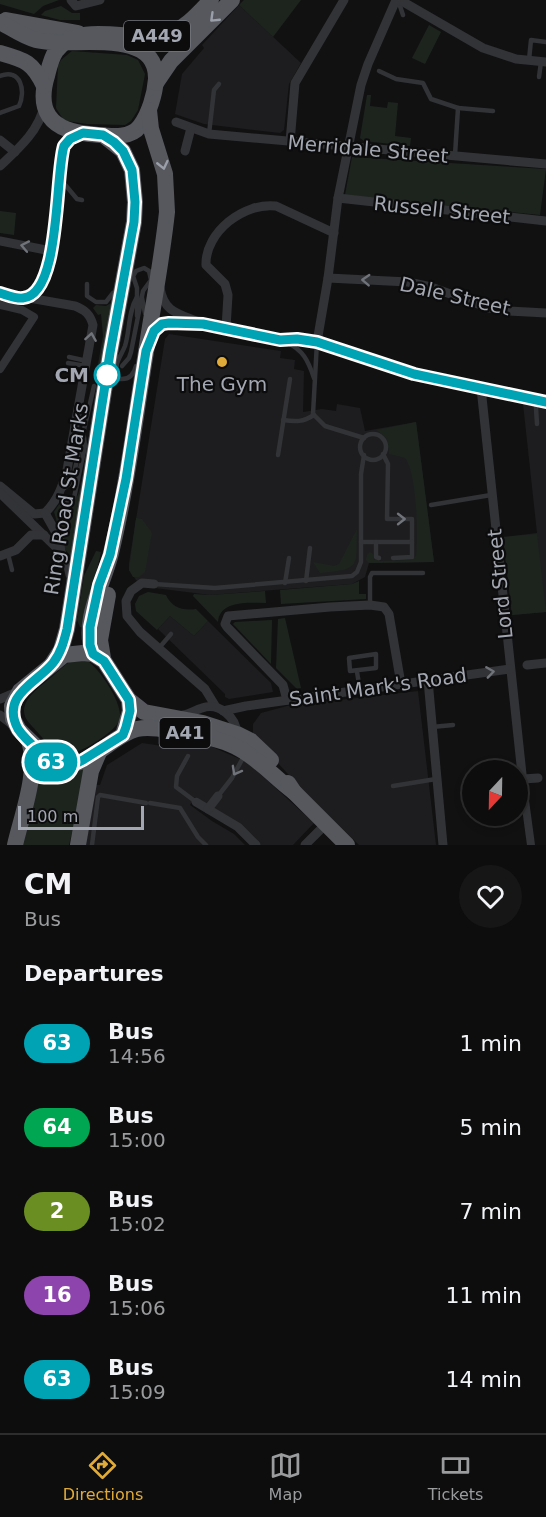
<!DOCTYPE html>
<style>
body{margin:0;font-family:"DejaVu Sans",sans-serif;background:#161617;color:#f1f3f6;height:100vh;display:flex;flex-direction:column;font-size:22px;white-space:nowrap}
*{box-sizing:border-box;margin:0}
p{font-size:20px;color:#9a9c9e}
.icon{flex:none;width:33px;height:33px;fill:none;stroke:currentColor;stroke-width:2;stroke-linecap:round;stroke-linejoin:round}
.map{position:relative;height:845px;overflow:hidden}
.panel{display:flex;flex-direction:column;background:#0d0d0e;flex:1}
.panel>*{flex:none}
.badge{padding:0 12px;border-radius:20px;font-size:21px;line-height:39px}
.needle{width:39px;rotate:202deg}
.controls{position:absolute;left:462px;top:760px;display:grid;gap:12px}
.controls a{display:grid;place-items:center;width:66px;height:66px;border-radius:50%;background:#0d0d0e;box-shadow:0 3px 9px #0003,0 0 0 2px #2d2d2e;font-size:30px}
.scale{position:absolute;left:18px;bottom:15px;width:126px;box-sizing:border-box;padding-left:6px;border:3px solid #a3a7b1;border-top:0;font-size:16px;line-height:21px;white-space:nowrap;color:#a3a7b1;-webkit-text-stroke:4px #0c0c0d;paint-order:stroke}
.map>.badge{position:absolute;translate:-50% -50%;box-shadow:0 0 0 3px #fff}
h2{padding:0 24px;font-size:22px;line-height:54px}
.round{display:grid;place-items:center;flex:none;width:63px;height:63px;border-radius:32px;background:#161617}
.summary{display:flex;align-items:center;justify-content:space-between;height:102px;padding:0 24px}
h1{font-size:28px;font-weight:600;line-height:45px}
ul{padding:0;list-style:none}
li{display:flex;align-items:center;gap:18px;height:84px;padding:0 24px}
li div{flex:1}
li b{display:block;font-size:22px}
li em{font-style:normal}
li .badge{min-width:66px;font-weight:700;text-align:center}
.tab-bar{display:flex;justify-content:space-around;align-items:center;height:84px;border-top:2px solid #2d2d2e;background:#0d0d0e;font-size:16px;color:#9a9c9e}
.tab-bar a{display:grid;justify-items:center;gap:3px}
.tab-bar .on{color:#e1ab39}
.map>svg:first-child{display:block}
.built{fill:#1d1d1f}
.green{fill:#1d241e}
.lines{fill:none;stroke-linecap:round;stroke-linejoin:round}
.service{stroke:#323336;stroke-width:4.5}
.pedestrian{stroke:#323336;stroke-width:8}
.minor{stroke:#323336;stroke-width:9}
.trunk{stroke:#56585e;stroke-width:16}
.oneway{stroke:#9b9fa9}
.oneway2{stroke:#70737a}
.line-casing{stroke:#fff;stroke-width:14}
.line{stroke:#00a3b4;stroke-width:9}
.poi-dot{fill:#e1ab39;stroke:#0c0c0d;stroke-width:2}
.stop-dot{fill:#fff;stroke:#00a3b4;stroke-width:3}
.labels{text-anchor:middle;stroke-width:4.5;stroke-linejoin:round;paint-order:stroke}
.shield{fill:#0c0c0d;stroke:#767880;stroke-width:1.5}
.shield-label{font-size:18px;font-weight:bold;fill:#a3a7b1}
.street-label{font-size:20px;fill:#a3a7b1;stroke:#0c0c0d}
.stop-label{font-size:20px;font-weight:bold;fill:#a3a7b1;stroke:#0c0c0d;text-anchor:end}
.poi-label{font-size:20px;fill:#a3a7b1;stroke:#0c0c0d}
</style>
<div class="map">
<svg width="546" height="845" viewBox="0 0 546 845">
<rect width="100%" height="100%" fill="#111112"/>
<!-- built -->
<g class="built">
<path d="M239 5 301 63 289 84 284 130 280 133 204 124 175 114 182 74 204 48 202 45Z"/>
<path d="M169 334 281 351 280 358 295 360 294 369 304 371 303 412 322 409 336 411 337 404 360 408 365 431 416 422 434 562 369 563 365 577 352 584 210 595 147 587 136 580 129 570V563L165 339Z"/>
<path d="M523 404 546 409V612L512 615 503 537 537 533Z"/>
<path d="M170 616 194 636 208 621 271 683 273 692 229 699 225 697V694L158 629Z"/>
<path d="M418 691 436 845H359L298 785 253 736V724L261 713 287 706Z"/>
<path d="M142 743 177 748 178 743 210 746 247 762 314 823 293 845H260L215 809 195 797 190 805 212 821 234 834 245 845H86L96 785H100L107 765Z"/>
</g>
<!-- green -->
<g class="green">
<path d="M0 0H59L43 6 34 14 0 4Z"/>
<path d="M244 0H301L273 37 239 5Z"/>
<path d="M61 6 72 13H80V20H60L41 15 45 11Z"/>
<path d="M429 25 441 32 425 64 412 58Z"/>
<path d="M72 51 127 55 138 60 145 74 138 110 131 121 125 125 87 124 67 121 63 119 56 108 58 66 61 60Z"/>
<path d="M367 95H371L370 106 387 108 388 102 398 103 395 136 411 138 410 146 364 141 360 138Z"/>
<path d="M352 157 546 169 540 215 345 195Z"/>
<path d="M0 211 16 213 14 235 0 233Z"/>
<path d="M111 303 104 365 98 364 103 336 101 314 98 315 93 308 96 305 106 306Z"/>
<path d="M416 422 434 562 369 563 366 560 367 555 370 552 373 554 374 560 379 559V561L411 560 416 556C418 535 417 473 405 458L389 454 387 439 377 430Z"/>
<path d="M82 476 72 559 65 549 54 512 60 503 67 506C79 502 80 488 82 476Z"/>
<path d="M136 518 142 519 152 533 145 572 139 577H133L129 570Z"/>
<path d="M357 529C356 568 361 569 320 573L313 562 334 566 339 564Z"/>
<path d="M537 534 546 612 512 615 503 537Z"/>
<path d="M96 551 101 552 84 628 80 627 77 620 84 576Z"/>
<path d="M359 581V594H366V599L281 604 280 590 352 584Z"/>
<path d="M265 591 266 603C249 603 220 600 218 622L193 596 194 594 210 595Z"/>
<path d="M148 592 166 595C172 608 183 611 196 609L208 621 194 636 170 616 157 630 136 611 135 604 139 596Z"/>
<path d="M285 618 301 688 297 689 276 668 278 619Z"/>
<path d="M272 620 271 664 233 624 235 622Z"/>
<path d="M86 660C98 666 126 707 119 721 114 733 73 759 61 754 50 749 40 734 31 725 11 705 39 688 54 675 59 671 66 663 72 661 76 660 81 660 86 660Z"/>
<path d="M40 759C57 773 66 776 87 768L69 845H22Z"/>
</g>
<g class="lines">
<!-- service -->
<g class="service">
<path d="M398 0 403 15"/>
<path d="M529 60 531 40 546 42"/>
<path d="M379 71 396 79 423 83 431 99 458 108 455 155"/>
<path d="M0 76C21 68 26 91 19 106L0 113"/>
<path d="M539 77 541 62"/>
<path d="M458 108 493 111"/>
<path d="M209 134 214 90 219 84"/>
<path d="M62 181 77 199 82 200"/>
<path d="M87 284V296L96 302H106L113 293"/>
<path d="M142 298 145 313"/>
<path d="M286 342C303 350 308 360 314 378"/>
<path d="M317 342 313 414 325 426 364 438"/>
<path d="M69 357 87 361"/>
<path d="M68 363 86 366"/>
<path d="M122 366 129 358 131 352 143 291 151 280 149 271 144 268 136 271 133 276 137 288V316"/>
<path d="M136 366C134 374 130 380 120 379L116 374C115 362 121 356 125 346 130 330 128 312 137 297"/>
<path d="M537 400 536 408 537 424"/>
<path d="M283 420C296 422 303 422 314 415"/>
<circle cx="373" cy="447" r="13"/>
<path d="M278 455 290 379"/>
<path d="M62 490 72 482 94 386"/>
<path d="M58 497 67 503 74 498 85 446 84 437"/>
<path d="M431 505 491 495"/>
<path d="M361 542H412V519H387L388 464 383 454"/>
<path d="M376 542V557L379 558"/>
<path d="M8 554 12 570"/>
<path d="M393 558 412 557V542"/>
<path d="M306 581 310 548"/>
<path d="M285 583 289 558"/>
<path d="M154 584 215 588 352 576 357 572 361 562V474L364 455"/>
<path d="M370 605V577L372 573H423"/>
<path d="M159 648 171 634"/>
<path d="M376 654V668L350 671 349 658Z"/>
<path d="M357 672 360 690"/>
<path d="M432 727 453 725"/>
<path d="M188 756 177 776 176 787 196 802"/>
<path d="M393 786 436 779"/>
<path d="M218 796 232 778 244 756"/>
<path d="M150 803 180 808 198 837 206 845"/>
<path d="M92 845 98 797 100 795 146 803"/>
</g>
<!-- pedestrian -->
<g class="pedestrian">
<path d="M0 305 22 310 34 317 0 369"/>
<path d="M524 793 531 845"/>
</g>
<!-- minor -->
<g class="minor">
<path d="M71 0 76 6 100 0"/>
<path d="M400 0 483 48 516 59 546 62"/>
<path d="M176 122 209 134 546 164"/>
<path d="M0 140 15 152"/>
<path d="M290 142 295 83 344 0"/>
<path d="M185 151 191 128"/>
<path d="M0 166C18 149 39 131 44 106"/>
<path d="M338 198 546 221"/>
<path d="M0 241 51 251"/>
<path d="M328 278 408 282 431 287 489 308 509 311 546 313"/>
<path d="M160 288C164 311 176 313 196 321"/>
<path d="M0 293 75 306C85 310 90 314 93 325L67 470C62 487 58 500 45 513"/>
<path d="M25 298C30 295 37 293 40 288 54 269 58 205 60 181 61 170 59 154 65 144 69 139 75 137 81 134"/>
<path d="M226 328 228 295 225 284 206 265C205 232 244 202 276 206L334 233"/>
<path d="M152 335C167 307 252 336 279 339 292 341 306 339 320 343 352 351 383 366 416 374 459 385 503 392 546 402"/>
<path d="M317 342 328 278 338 198 361 85 368 64 396 0"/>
<path d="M481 388 524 793"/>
<path d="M0 486 34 514 45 513"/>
<path d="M0 493 61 552 67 561 70 575"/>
<path d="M45 513 59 538 61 552"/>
<path d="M0 556 16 550 31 535H44"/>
<path d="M154 584 142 583 131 591 126 601 127 616 140 632 205 689 216 707"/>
<path d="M527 665 546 663"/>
<path d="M428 680 443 845"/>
<path d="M0 699 17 692"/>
<path d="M287 700 283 685 227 627 225 624 228 616 330 607 370 605 384 607 389 614 401 684"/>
<path d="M223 711 246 706 510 669"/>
<path d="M0 715 14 726"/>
<path d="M183 715C190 714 195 710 202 708 219 702 236 717 237 734"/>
<path d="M523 779 538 778"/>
<path d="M196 802 238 827 256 845"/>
<path d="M208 809 218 796"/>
<path d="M305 845 326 824"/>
</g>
<!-- trunk -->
<g class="trunk">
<path d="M6 20 78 33"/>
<path d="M0 22C11 28 24 37 36 40 70 49 157 25 156 79 155 94 149 114 140 126 129 141 105 135 89 134 74 132 58 129 49 116 41 104 43 89 47 76 49 68 51 58 56 51 81 19 131 43 165 35 184 30 198 14 211 0"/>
<path d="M0 53C25 60 33 62 44 86"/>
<path d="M156 83 171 61 232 0"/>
<path d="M93 654C81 620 103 586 111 553 127 487 135 419 146 352 153 305 162 259 167 212L165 174 151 129 149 110"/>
<path d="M103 658 100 640 108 595"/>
<path d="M52 664 61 650 67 629 110 353 134 222 135 202 132 170 123 151 103 135"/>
<path d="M129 700 144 712 203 723 237 734 251 741 271 760"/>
<path d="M123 735 130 711 129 700 104 661 93 654 83 653 64 655 20 691 12 706 13 719 19 730 51 761C82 778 109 736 137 729 149 726 162 729 174 731 194 735 217 737 236 747 257 757 275 778 294 792"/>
<path d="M288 783 294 792 347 845"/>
<path d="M15 845C22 814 39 772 29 741"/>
<path d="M78 845 91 771 100 750"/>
</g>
</g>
<!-- one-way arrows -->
<defs><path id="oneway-chevron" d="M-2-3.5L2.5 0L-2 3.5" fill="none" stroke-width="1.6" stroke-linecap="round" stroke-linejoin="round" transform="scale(1.5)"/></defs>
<g class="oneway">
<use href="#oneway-chevron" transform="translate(214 18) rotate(136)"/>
<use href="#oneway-chevron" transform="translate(163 165) rotate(77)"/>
</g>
<g class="oneway2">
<use href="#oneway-chevron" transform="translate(25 246) rotate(-169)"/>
<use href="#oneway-chevron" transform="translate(366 280) rotate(-177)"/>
<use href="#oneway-chevron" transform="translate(91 337) rotate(-81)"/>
<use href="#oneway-chevron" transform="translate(401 519)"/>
<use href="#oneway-chevron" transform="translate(490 672) rotate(-8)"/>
<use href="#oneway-chevron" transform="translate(236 771) rotate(119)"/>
</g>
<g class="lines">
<defs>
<path id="line" d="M0 293C7 295 16 299 23 298 61 295 55 174 64 146L70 139 83 133 103 135 114 142 123 151 132 170 135 202 134 222 110 353 67 629C64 641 61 653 53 663 37 683 0 695 18 729 26 741 40 751 51 762L62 766 73 765 83 760 123 735 126 727 130 711 129 700 104 661 93 654 90 645V627L99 585 110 555 126 479 146 351 154 331 162 324 169 323 203 324 280 340 297 339 317 342 414 374 546 402"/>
</defs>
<!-- line casing -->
<use href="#line" class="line-casing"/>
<!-- line -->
<use href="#line" class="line"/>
</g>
<!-- markers -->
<circle class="poi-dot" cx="222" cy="362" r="6"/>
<circle class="stop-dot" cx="107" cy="375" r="12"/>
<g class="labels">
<!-- shield labels -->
<g class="shield">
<rect x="124" y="21" width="66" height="30" rx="4.5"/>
<rect x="159.5" y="718" width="51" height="30" rx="4.5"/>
</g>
<g class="shield-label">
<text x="157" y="42">A449</text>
<text x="185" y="739">A41</text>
</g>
<!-- street labels -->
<g class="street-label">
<text transform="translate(368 149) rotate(5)" y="7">Merridale Street</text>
<text transform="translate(442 210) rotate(6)" y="7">Russell Street</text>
<text transform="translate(455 296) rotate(13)" y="7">Dale Street</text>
<text transform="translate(66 499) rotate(-81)" y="7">Ring Road St Marks</text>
<text transform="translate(500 584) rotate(-96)" y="7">Lord Street</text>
<text transform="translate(378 687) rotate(-8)" y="7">Saint Mark's Road</text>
</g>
<!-- stop labels -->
<g class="stop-label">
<text x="89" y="382">CM</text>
</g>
<!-- poi labels -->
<g class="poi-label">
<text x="222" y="391">The Gym</text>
</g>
</g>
</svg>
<div class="controls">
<a><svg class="needle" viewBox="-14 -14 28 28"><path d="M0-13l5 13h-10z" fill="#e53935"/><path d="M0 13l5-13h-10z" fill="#9a9c9e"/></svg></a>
</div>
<div class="scale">100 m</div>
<b class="badge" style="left:51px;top:762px;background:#00a3b4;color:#fff">63</b>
</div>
<section class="panel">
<div class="summary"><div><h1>CM</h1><p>Bus</p></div><a class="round"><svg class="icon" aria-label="heart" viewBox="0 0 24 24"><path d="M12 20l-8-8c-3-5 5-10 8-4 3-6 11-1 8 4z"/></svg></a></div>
<h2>Departures</h2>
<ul>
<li><span class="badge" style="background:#00a3b4;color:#fff">63</span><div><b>Bus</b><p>14:56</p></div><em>1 min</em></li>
<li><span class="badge" style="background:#00a651;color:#fff">64</span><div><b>Bus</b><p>15:00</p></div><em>5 min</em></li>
<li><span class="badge" style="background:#6b8e23;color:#fff">2</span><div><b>Bus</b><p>15:02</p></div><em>7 min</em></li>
<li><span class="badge" style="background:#8e44ad;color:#fff">16</span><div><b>Bus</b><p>15:06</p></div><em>11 min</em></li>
<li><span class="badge" style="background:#00a3b4;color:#fff">63</span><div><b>Bus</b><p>15:09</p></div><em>14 min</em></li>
</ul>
</section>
<nav class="tab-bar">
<a class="on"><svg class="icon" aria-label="directions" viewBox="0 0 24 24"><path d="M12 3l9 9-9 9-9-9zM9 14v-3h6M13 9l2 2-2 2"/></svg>Directions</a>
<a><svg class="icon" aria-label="map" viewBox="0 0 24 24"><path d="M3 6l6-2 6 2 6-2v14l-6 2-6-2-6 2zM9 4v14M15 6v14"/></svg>Map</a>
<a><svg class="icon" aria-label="tickets" viewBox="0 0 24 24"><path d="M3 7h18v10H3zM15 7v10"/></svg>Tickets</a>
</nav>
